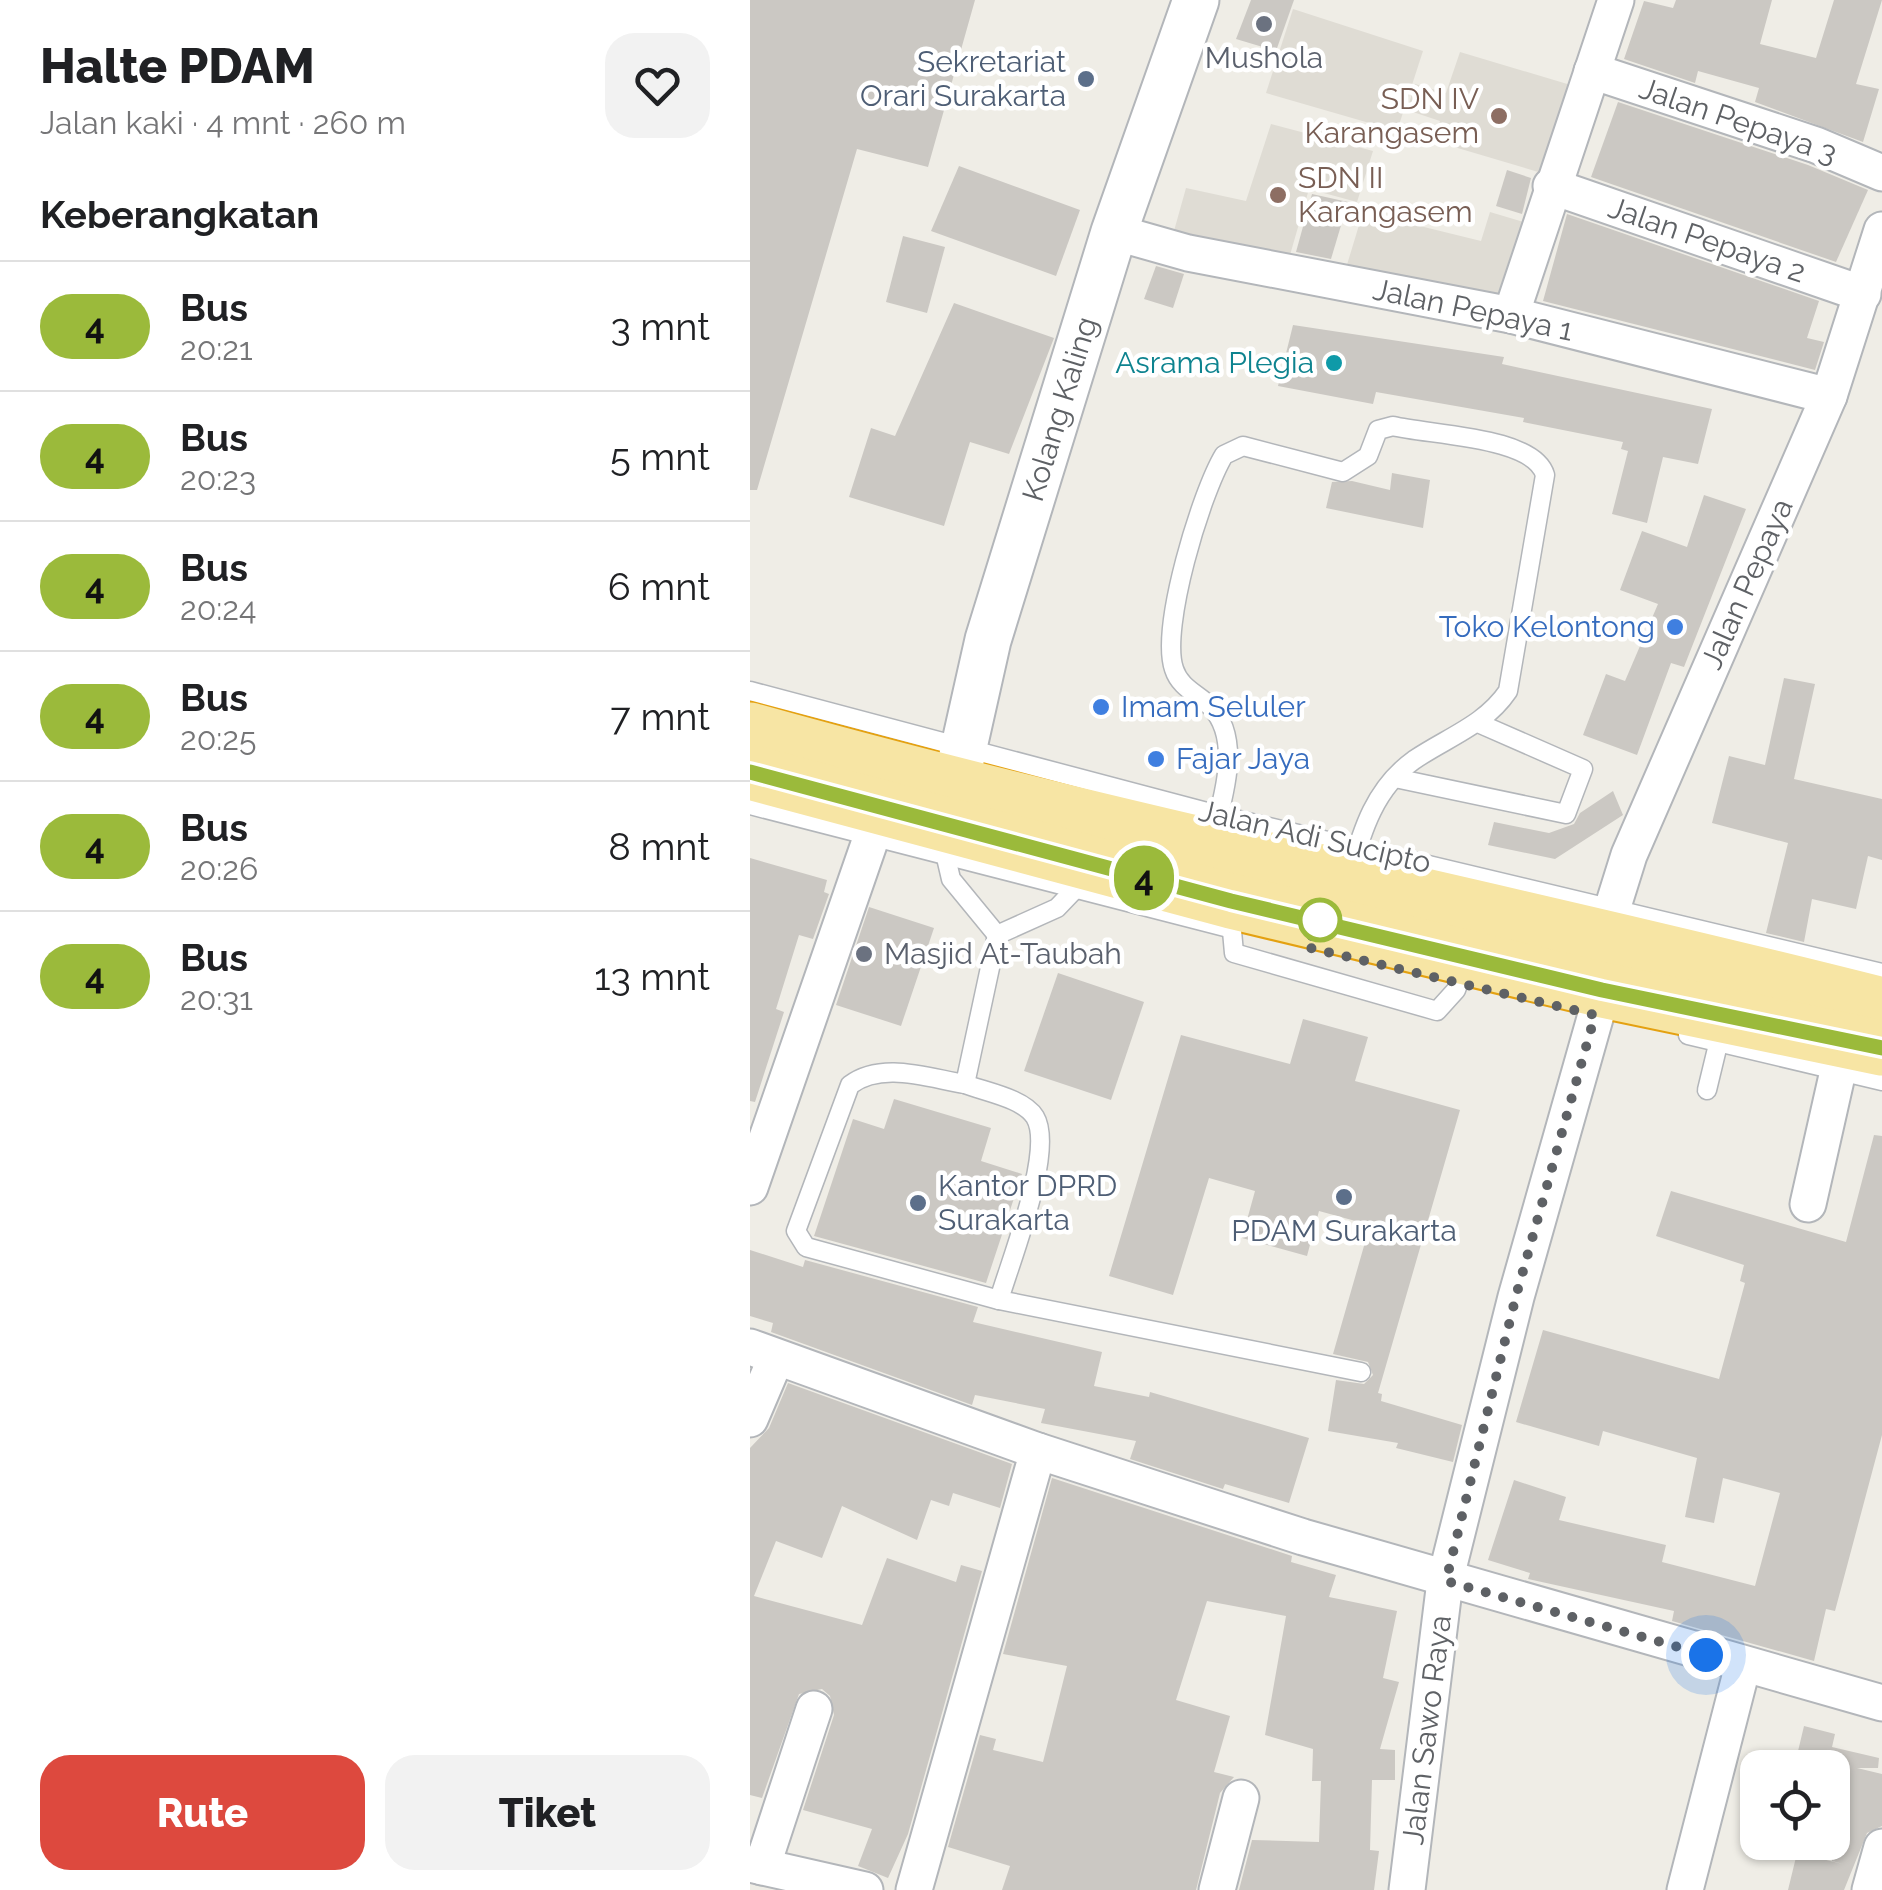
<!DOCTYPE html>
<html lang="id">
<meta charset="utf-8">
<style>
body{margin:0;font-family:Raleway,sans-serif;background:#f2f2f2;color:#202124;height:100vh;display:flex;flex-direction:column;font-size:38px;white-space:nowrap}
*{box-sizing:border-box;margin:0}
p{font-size:32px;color:#757577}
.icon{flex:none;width:55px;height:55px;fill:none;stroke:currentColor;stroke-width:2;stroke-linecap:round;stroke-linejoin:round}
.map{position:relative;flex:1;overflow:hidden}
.panel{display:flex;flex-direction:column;background:#fff;width:750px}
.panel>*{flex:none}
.badge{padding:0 20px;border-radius:32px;font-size:35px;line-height:65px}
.buttons{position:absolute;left:990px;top:1750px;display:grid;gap:20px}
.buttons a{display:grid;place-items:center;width:110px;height:110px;border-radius:20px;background:#fff;box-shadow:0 2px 8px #0004;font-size:50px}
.you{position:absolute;width:50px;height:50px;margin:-25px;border:8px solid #fff;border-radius:50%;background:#1a73e8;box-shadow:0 0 0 15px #1a73e833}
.map>.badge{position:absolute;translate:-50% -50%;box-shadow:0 0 0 5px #fff}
h2{padding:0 40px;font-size:38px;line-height:90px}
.round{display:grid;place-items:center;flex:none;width:105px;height:105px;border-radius:30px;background:#f2f2f2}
.overview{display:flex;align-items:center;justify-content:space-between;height:170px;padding:0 40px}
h1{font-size:48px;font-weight:800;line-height:75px}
.action{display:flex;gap:20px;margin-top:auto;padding:20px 40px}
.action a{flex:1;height:115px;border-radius:30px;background:#dd493e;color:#fff;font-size:40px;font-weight:800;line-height:115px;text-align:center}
.action a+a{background:#f2f2f2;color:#202124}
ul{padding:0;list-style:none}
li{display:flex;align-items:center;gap:30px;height:130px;padding:0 40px;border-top:2px solid #e0e0e0}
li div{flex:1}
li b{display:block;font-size:38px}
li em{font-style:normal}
li .badge{min-width:110px;font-weight:700;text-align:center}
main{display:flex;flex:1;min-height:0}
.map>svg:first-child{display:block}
.education{fill:#dfdcd4}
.building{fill:#cbc8c3}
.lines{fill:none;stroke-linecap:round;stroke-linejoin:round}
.service-casing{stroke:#b3b6ba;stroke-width:21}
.minor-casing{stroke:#b3b6ba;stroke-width:39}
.tertiary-casing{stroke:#b3b6ba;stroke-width:49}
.trunk-casing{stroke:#e4a111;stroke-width:59}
.service{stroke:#fff;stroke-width:18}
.minor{stroke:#fff;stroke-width:35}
.tertiary{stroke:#fff;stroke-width:45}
.trunk{stroke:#f7e5a4;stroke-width:55}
.line-casing{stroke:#fff;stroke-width:22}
.line{stroke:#9bba3b;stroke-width:15}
.walk{stroke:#5e6165;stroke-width:10;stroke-dasharray:0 18}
.worship-dot{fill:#6b7280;stroke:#fff;stroke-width:4}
.service-dot{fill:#5c6f8a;stroke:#fff;stroke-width:4}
.education-dot{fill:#8d6e63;stroke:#fff;stroke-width:4}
.culture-dot{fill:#0f9aa8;stroke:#fff;stroke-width:4}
.shop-dot{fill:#3f7fe0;stroke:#fff;stroke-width:4}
.stop-dot{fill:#fff;stroke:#9bba3b;stroke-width:5}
.labels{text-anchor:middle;stroke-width:9;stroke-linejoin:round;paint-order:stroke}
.worship-label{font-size:30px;fill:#5b616d;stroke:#fff}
.service-label{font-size:30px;fill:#4e5e75;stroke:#fff;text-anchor:end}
.education-label{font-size:30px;fill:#785e54;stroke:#fff;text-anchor:end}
.street-label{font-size:30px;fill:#5e6165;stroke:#fff}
.culture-label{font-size:30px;fill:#0d838f;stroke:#fff;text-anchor:end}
.shop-label{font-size:30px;fill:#366cbe;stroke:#fff;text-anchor:start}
</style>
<main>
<section class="panel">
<div class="overview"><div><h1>Halte PDAM</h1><p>Jalan kaki · 4 mnt · 260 m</p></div><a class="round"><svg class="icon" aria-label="heart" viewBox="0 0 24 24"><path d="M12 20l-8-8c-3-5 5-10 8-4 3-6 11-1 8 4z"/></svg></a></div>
<h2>Keberangkatan</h2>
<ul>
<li><span class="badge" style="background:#9bba3b;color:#111">4</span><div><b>Bus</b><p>20:21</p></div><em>3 mnt</em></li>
<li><span class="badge" style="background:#9bba3b;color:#111">4</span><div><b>Bus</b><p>20:23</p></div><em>5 mnt</em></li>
<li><span class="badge" style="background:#9bba3b;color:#111">4</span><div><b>Bus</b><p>20:24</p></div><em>6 mnt</em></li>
<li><span class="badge" style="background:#9bba3b;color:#111">4</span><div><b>Bus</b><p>20:25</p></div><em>7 mnt</em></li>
<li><span class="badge" style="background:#9bba3b;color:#111">4</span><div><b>Bus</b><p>20:26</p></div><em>8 mnt</em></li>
<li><span class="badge" style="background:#9bba3b;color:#111">4</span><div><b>Bus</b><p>20:31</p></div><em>13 mnt</em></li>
</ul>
<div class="action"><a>Rute</a><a>Tiket</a></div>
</section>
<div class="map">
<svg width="1132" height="1890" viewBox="0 0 1132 1890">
<rect width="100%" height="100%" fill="#efede6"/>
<!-- education -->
<g class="education">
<path d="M543 9 673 51 647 131 516 93Z"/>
<path d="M710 52 834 89 805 177 684 141 690 121 657 110 665 84 696 93Z"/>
<path d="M521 124 623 151 607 202 559 189 538 262 422 238 436 188 496 201Z"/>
<path d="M613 212 731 241 740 212 790 227 755 303 596 268Z"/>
</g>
<!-- building -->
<g class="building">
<path d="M0 0H225L178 167 107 149 7 490H0Z"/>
<path d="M501 0H544L526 51 486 39Z"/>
<path d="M926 0H1022L1010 44 1066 58 1084 0H1132L1106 84 1129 89 1113 142 1005 102 1009 88 948 71 945 83 874 59 894 1 923 8Z"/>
<path d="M868 102 1058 165 1118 190 1086 262 841 177Z"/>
<path d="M209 166 330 210 306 276 181 231Z"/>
<path d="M757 170 781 178 772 214 746 206Z"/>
<path d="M562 194 598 202 581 259 546 252Z"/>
<path d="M817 214 1069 301 1057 338 1074 342 1065 370 793 301Z"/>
<path d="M153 236 195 247 177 313 136 302Z"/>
<path d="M406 266 434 274 423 308 394 299Z"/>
<path d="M204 303 304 338 259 454 220 442 194 526 99 497 121 428 145 436Z"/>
<path d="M543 325 754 357 752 364 962 409 948 464 913 457 897 523 862 514 878 451 871 449 873 442 773 422 774 418 626 392 623 404 528 386Z"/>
<path d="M642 473 680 480 673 528 576 508 582 482 602 481 640 490Z"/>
<path d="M954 495 996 509 934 667 921 663 887 755 833 735 856 674 875 681 908 604 870 590 892 531 937 547Z"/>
<path d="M1034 678 1065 684 1044 779 1132 799V860L1118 856 1106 909 1062 899 1054 942 1016 933 1038 843 962 823 979 756 1015 765Z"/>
<path d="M863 791 873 815 805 859 738 845 744 822 799 833 824 824 830 813Z"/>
<path d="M0 858 77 880 74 892 79 894 63 939 49 935 26 1009 34 1012 5 1102 0 1101Z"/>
<path d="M119 907 184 928 151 1026 86 1005Z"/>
<path d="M308 973 394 1002 361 1100 274 1071Z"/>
<path d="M553 1019 618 1037 605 1081 710 1110 628 1393 632 1394 631 1401 712 1425 703 1462 646 1448 648 1443 578 1431 586 1380 614 1384 623 1375 618 1362 583 1354 620 1225 569 1211 557 1256 492 1238 505 1191 459 1178 423 1295 359 1276 431 1035 540 1064Z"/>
<path d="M144 1099 241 1128 231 1161 272 1174 236 1283 64 1236 103 1119 134 1129Z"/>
<path d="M1124 1135 1132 1136V1435L1085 1611 1076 1609 1064 1661 922 1621 924 1611 778 1579 780 1573 738 1560 764 1480 816 1497 809 1520 916 1545 912 1562 1005 1586 1030 1493 973 1478 964 1523 935 1517 947 1458 853 1431 849 1446 766 1422 793 1330 969 1379 995 1283 990 1281 994 1265 906 1236 921 1191 1096 1242Z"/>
<path d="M0 1250 53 1267 55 1260 228 1307 223 1322 352 1352 344 1386 399 1397 400 1392 559 1438 539 1503 475 1484 473 1489 380 1459 386 1441 291 1423 295 1409 225 1395 222 1405 21 1332 23 1323 0 1316Z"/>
<path d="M38 1383 262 1464 250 1508 203 1493 199 1506 181 1500 167 1540 92 1506 72 1558 26 1541 4 1596 112 1625 137 1558 206 1582 211 1565 232 1571 158 1834 138 1878 108 1866 122 1829 53 1810 84 1715 80 1696 72 1689 49 1694 12 1798 0 1795V1448L19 1428Z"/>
<path d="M302 1478 542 1556 541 1562 586 1575 579 1597 647 1611 633 1678 649 1682 630 1749 645 1750V1780H622L620 1850 629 1851 624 1890H489L502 1840 569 1842 571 1781H562L563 1749 515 1735 536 1616 457 1601 426 1700 480 1716 464 1772 484 1777 470 1793 446 1890H252L260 1866 198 1847 230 1735 246 1739 243 1750 293 1762 317 1666 253 1654Z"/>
<path d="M1054 1726 1085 1734 1082 1747 1129 1758 1128 1768H1107L1132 1774V1826L1117 1833 1094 1890H1038L1047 1853 1093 1864 1082 1861V1768H1044Z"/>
</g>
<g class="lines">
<defs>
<g id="service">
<path d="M0 691 468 815 1132 973"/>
<path d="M645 778 816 814 833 769 728 723"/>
<path d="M0 805 479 928"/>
<path d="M462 840C472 802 493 740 461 707 448 694 430 688 424 669 410 628 451 493 474 455L493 446 593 472 618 456 628 430 643 426C678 435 784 436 795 475L758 691C735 725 698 737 664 760 625 788 612 830 600 874"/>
<path d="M194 849 201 879 247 935"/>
<path d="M481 920 484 953 687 1011 706 990 716 962"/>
<path d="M247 935 215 1084C178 1078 132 1061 100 1085L46 1231 56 1247 249 1300"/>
<path d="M247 935 307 908 330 884"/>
<path d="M938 1035 1132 1081"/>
<path d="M215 1084C235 1092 273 1098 285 1117 305 1150 260 1262 249 1300L611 1372"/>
<path d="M957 1090 971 1032"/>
</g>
<g id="minor">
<path d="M842 71 1066 145 1132 173"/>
<path d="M801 186 1113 294"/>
<path d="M364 232 438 253 761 315 1079 396"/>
<path d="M761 315 866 0"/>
<path d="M854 935 879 855 1079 396 1132 230"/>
<path d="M0 1187 137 792"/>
<path d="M1058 1204 1088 1071"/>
<path d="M0 1347 288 1451 553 1537 1132 1703"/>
<path d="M0 1419 26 1358"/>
<path d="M0 1864 115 1890"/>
<path d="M12 1867 64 1709"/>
<path d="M164 1890 288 1451"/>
<path d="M467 1890 491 1798"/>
<path d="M657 1890 695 1581 766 1297 853 990"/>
<path d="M935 1890 993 1665"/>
<path d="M1120 1890 1132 1847"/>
</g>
<path id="tertiary" d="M198 818 238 640 364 232 446 0"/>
<g id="trunk">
<path d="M0 730C374 835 756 909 1132 1005"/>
<path d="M0 772 481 901 853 990 1132 1048"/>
</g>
</defs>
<!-- service casing -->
<use href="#service" class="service-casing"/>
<!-- minor casing -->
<use href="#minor" class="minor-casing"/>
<!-- tertiary casing -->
<use href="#tertiary" class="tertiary-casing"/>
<!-- trunk casing -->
<use href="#trunk" class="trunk-casing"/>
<!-- service -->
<use href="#service" class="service"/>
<!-- minor -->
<use href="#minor" class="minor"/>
<!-- tertiary -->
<use href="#tertiary" class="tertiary"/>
<!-- trunk -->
<use href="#trunk" class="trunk"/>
</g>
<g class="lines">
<defs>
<path id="line" d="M0 772 481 901 852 990 1132 1048"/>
</defs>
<!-- line casing -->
<use href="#line" class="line-casing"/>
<!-- line -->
<use href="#line" class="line"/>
<!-- walk -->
<path class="walk" d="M570 920 556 947 845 1015 766 1296 696 1581 956 1655"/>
</g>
<!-- markers -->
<g class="worship-dot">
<circle cx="514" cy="24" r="10"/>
<circle cx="114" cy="954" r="10"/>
</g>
<g class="service-dot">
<circle cx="336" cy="79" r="10"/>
<circle cx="594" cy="1197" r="10"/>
<circle cx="168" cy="1203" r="10"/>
</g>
<g class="education-dot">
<circle cx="749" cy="116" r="10"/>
<circle cx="528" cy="195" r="10"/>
</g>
<circle class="culture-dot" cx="584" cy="363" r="10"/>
<g class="shop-dot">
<circle cx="925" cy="627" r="10"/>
<circle cx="351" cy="707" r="10"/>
<circle cx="406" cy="759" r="10"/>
</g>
<circle class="stop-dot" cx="570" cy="920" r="20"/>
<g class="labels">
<!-- worship labels -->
<g class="worship-label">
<text x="514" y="68">Mushola</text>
<text x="134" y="964" text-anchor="start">Masjid At-Taubah</text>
</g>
<!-- service labels -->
<g class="service-label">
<text x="316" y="72">Sekretariat<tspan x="316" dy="34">Orari Surakarta</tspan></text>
<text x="188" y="1196" text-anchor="start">Kantor DPRD<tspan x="188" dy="34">Surakarta</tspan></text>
<text x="594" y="1241" text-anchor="middle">PDAM Surakarta</text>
</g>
<!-- education labels -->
<g class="education-label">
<text x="729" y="109">SDN IV<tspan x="729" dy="34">Karangasem</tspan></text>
<text x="548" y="188" text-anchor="start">SDN II<tspan x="548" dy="34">Karangasem</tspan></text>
</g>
<!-- street labels -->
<g class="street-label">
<text transform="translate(988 121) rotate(19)" y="10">Jalan Pepaya 3</text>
<text transform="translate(957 240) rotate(19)" y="10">Jalan Pepaya 2</text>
<text transform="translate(723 310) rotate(12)" y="10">Jalan Pepaya 1</text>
<text transform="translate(310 409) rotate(-73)" y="10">Kolang Kaling</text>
<text transform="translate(997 584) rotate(-66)" y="10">Jalan Pepaya</text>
<text transform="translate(565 837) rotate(13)" y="10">Jalan Adi Sucipto</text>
<text transform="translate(677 1730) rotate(-83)" y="10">Jalan Sawo Raya</text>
</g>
<!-- culture labels -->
<g class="culture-label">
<text x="564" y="373">Asrama Plegia</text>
</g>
<!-- shop labels -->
<g class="shop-label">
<text x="905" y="637" text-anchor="end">Toko Kelontong</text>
<text x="371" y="717">Imam Seluler</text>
<text x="426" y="769">Fajar Jaya</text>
</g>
</g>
</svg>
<div class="buttons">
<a><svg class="icon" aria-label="locate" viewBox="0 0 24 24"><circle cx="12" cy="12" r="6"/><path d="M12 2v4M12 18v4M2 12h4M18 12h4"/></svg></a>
</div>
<div class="you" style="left:956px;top:1655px"></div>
<b class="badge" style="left:394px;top:878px;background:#9bba3b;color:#111">4</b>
</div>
</main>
